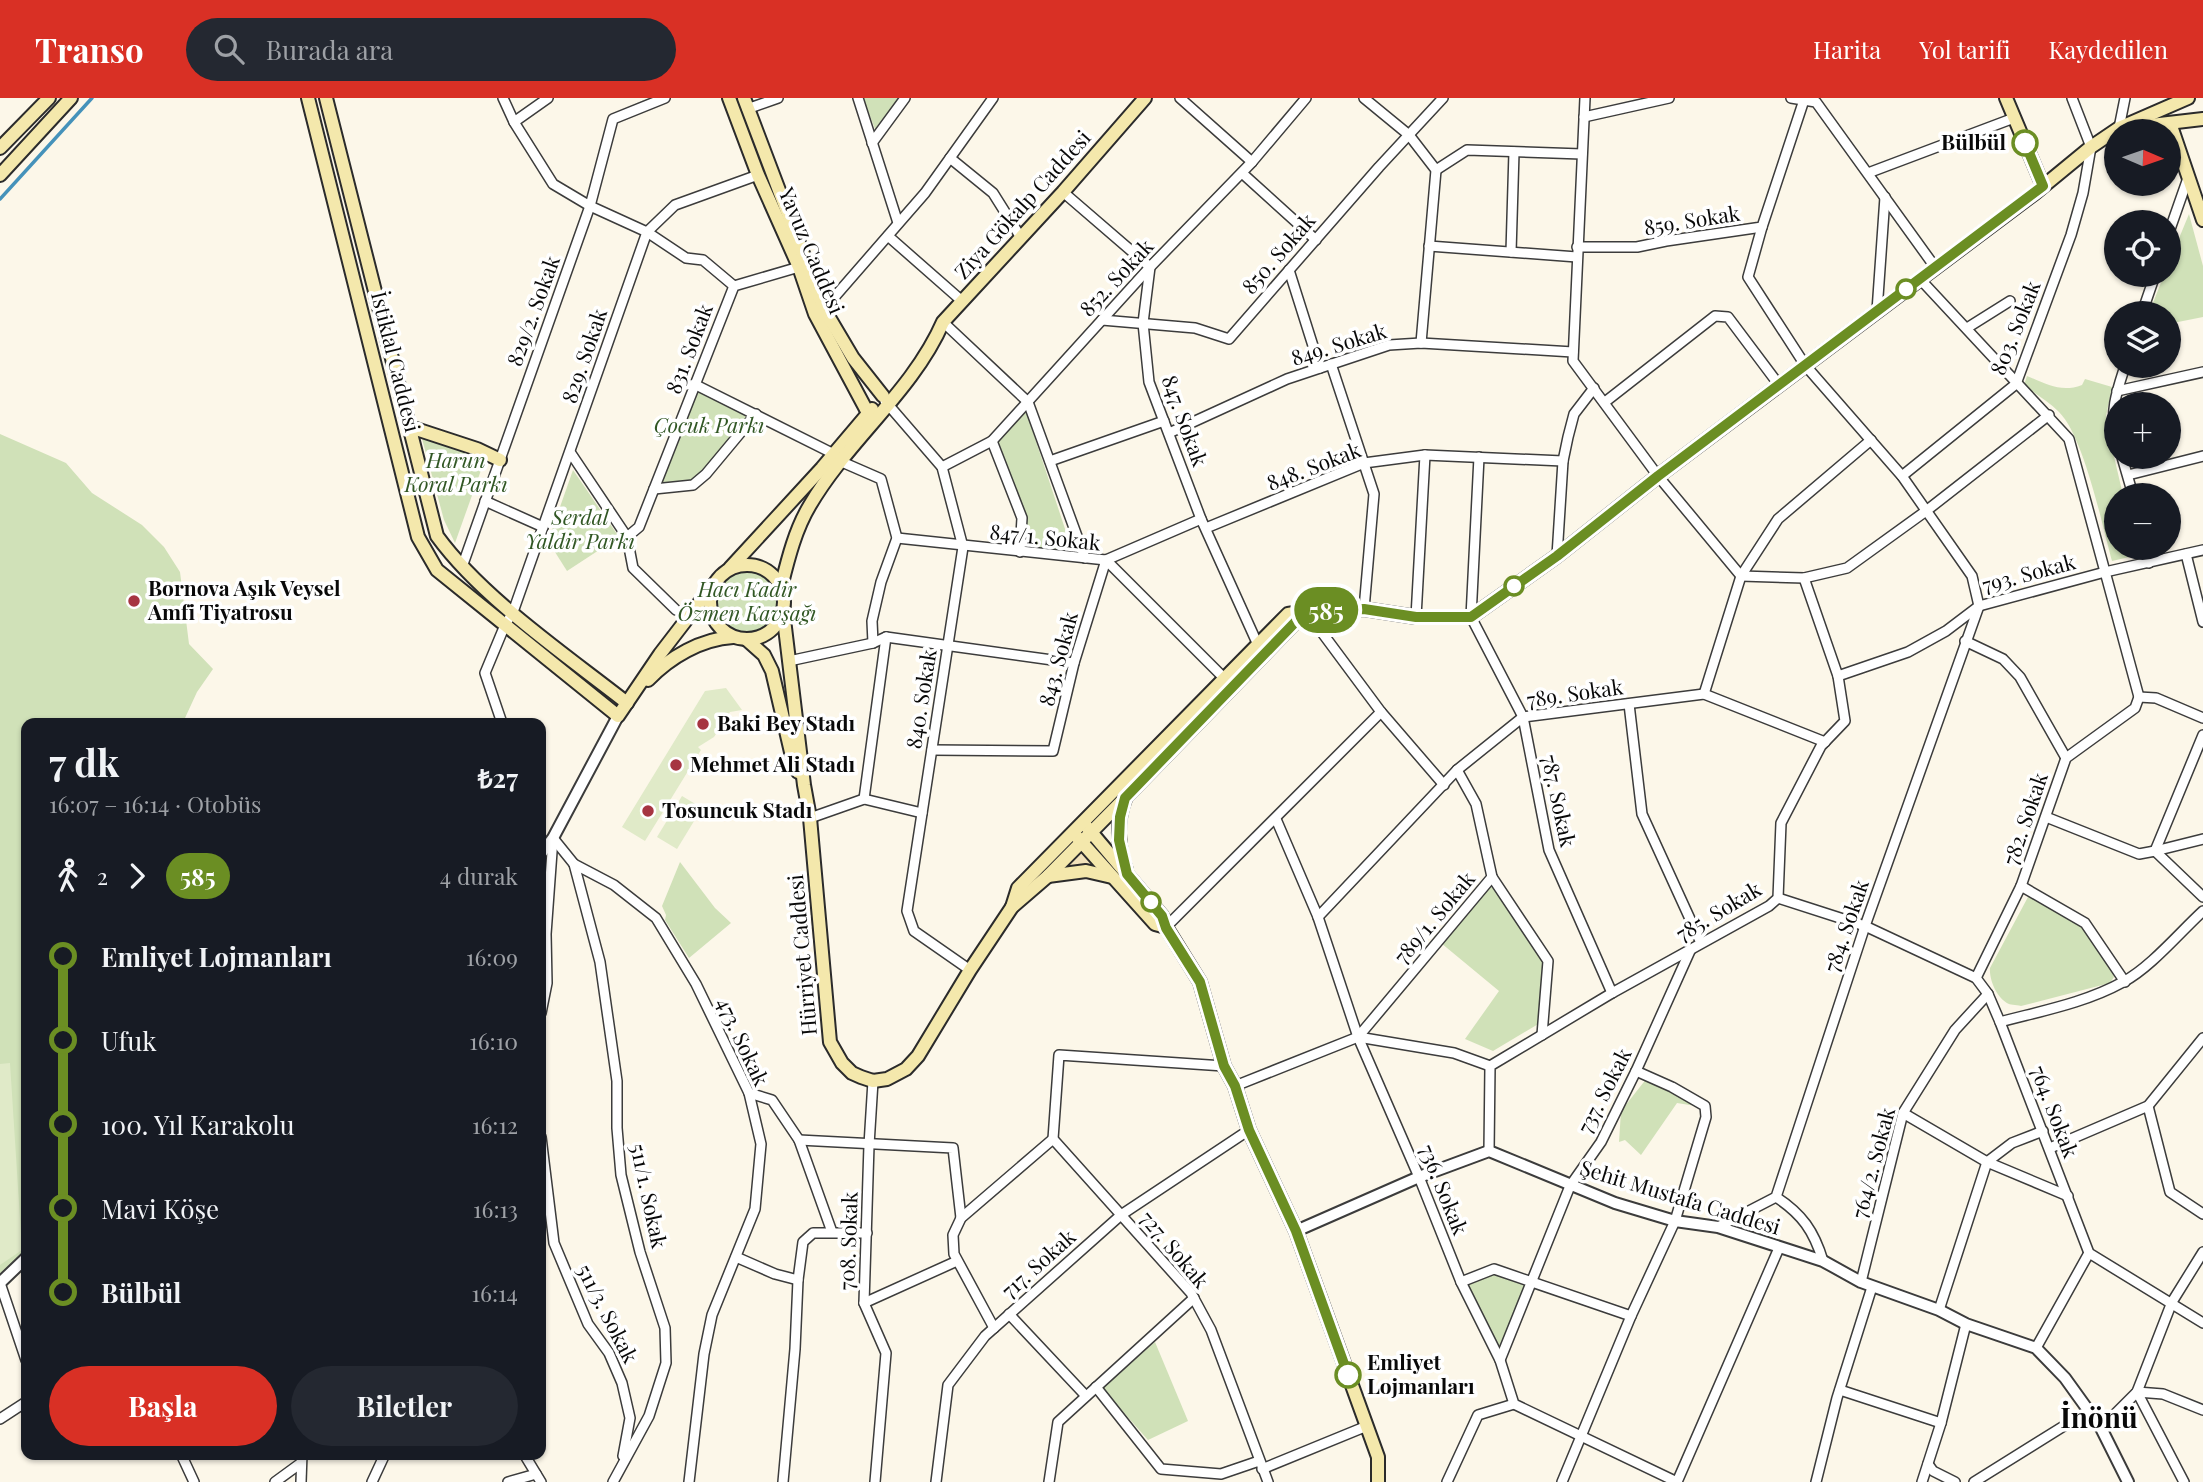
<!DOCTYPE html>
<html lang="tr">
<meta charset="utf-8">
<style>
body{margin:0;font-family:"Playfair Display",serif;background:#242831;color:#f1f3f6;height:100vh;display:flex;flex-direction:column;font-size:26px;white-space:nowrap}
*{box-sizing:border-box;margin:0}
p{font-size:23px;color:#9ea1a6}
.icon{flex:none;width:38px;height:38px;fill:none;stroke:currentColor;stroke-width:2;stroke-linecap:round;stroke-linejoin:round}
.map{position:relative;flex:1;overflow:hidden}
.details{position:absolute;left:21px;top:620px;width:525px;height:742px;display:flex;flex-direction:column;background:#171b24;border-radius:14px;box-shadow:0 2px 5px #0004}
.details>*{flex:none}
.badge{padding:0 14px;border-radius:23px;font-size:24px;line-height:46px}
.needle{width:46px;rotate:92deg}
.controls{position:absolute;left:2104px;top:21px;display:grid;gap:14px}
.controls a{display:grid;place-items:center;width:77px;height:77px;border-radius:50%;background:#171b24;box-shadow:0 2px 5px #0004;font-size:35px}
.map>.badge{position:absolute;translate:-50% -50%;box-shadow:0 0 0 4px #fff}
.legs{display:flex;align-items:center;gap:10px;height:77px;padding:0 28px;font-size:23px}
.legs p{margin-inline-start:auto}
.headline{display:flex;align-items:center;justify-content:space-between;height:119px;padding:0 28px}
h1{font-size:38px;font-weight:700;line-height:52px}
.cta{display:flex;gap:14px;margin-top:auto;padding:14px 28px}
.cta a{flex:1;height:80px;border-radius:42px;background:#d93025;color:#fff;font-size:28px;font-weight:700;line-height:80px;text-align:center}
.cta a+a{background:#242831;color:#f1f3f6}
ul{padding:0 28px;list-style:none}
li{display:flex;align-items:center;gap:24px;height:84px;font-size:26px}
li i{display:grid;place-items:center;width:10px;height:100%;margin:0 9px;background:currentColor}
li i::after{content:'';width:18px;height:18px;margin:-9px;border:5px solid;border-radius:50%;background:#171b24}
li p{margin-inline-start:auto}
li:first-child i{background:linear-gradient(#0000 50%,currentColor 0)}
li:last-child i{background:linear-gradient(currentColor 50%,#0000 0)}
header{display:flex;align-items:center;gap:42px;box-sizing:border-box;height:98px;padding:0 35px;background:#d93025;color:#fff}
header strong{font-size:33px}
nav{display:flex;gap:38px;margin-inline-start:auto;font-size:24px}
.search{width:490px;height:63px;background:#242831;display:flex;align-items:center;gap:18px;box-sizing:border-box;padding:0 24px;border-radius:38px;color:#9ea1a6;font-size:26px}
.map>svg:first-child{display:block}
.green{fill:#d0e1b8}
.sand{fill:#f2e2bb}
.pitch{fill:#e0eac8}
.lines{fill:none;stroke-linecap:round;stroke-linejoin:round}
.stream{stroke:#4592ba;stroke-width:3.5}
.minor-casing{stroke:#3c3c3c;stroke-width:12}
.tertiary-casing{stroke:#3c3c3c;stroke-width:14}
.secondary-casing{stroke:#2b2b2b;stroke-width:16}
.minor{stroke:#fff;stroke-width:9}
.tertiary{stroke:#fff;stroke-width:10}
.secondary{stroke:#f4e8ac;stroke-width:12}
.line-1-casing{stroke:#fff;stroke-width:16}
.line-1{stroke:#6b8e23;stroke-width:10}
.stop-1-dot{fill:#fff;stroke:#6b8e23;stroke-width:3.5}
.poi-dot{fill:#a63541;stroke:#fff;stroke-width:2.5}
.labels{text-anchor:middle;stroke-width:7;stroke-linejoin:round;paint-order:stroke}
.stop-label{font-size:21px;font-weight:bold;fill:#090909;stroke:#fff;text-anchor:end}
.street-label{font-size:21px;fill:#090909;stroke:#fff}
.park-label{font-size:21px;font-style:italic;fill:#315724;stroke:#fff}
.poi-label{font-size:21px;font-weight:bold;fill:#090909;stroke:#fff;text-anchor:start}
.district-label{font-size:28px;font-weight:bold;fill:#090909;stroke:#fff}
</style>
<header>
<strong>Transo</strong>
<div class="search"><svg class="icon" aria-label="search" viewBox="0 0 24 24"><circle cx="10" cy="10" r="6"/><path d="M15 15l6 6"/></svg>Burada ara</div>
<nav><a>Harita</a><a>Yol tarifi</a><a>Kaydedilen</a></nav>
</header>
<div class="map">
<svg width="2203" height="1384" viewBox="0 0 2203 1384">
<rect width="100%" height="100%" fill="#fcf7e9"/>
<!-- green -->
<g class="green">
<path d="M863 0H899L875 31Z"/>
<path d="M2189 116 2203 168V219L2168 226V215H2149L2164 177H2168V167Z"/>
<path d="M2027 278C2047 286 2061 295 2082 287L2085 281 2112 289 2106 318 2108 333 2123 397H2116V450H2136L2138 457 2112 463C2102 427 2084 339 2059 314 2049 304 2035 296 2024 287Z"/>
<path d="M694 286 756 316 693 387 654 391Z"/>
<path d="M1026 313 1073 455 1023 450 1024 420 998 342Z"/>
<path d="M0 336 66 365 92 395 142 427 164 449 180 474 189 546 213 571 197 594 185 620 188 625H26V1153L9 1172 0 1177Z"/>
<path d="M421 337 485 361 455 445 444 422Z"/>
<path d="M573 372 619 439 567 473 548 443Z"/>
<circle cx="747" cy="504" r="37"/>
<path d="M680 764 715 810 731 825 689 860 665 822 666 817 662 808Z"/>
<path d="M1492 783 1543 862 1540 925 1493 953 1465 941 1499 893 1441 845Z"/>
<path d="M2032 798 2081 827 2112 873 2114 879 2110 885 2021 908C2020 907 2010 907 2009 906 1997 901 1989 882 1990 870L2028 799Z"/>
<path d="M1647 980 1702 1009 1677 1005 1641 1057 1625 1042 1619 1044 1621 1013Z"/>
<path d="M1494 1175 1528 1186 1500 1253 1465 1185Z"/>
<path d="M1155 1244 1188 1323 1148 1342 1102 1290Z"/>
</g>
<!-- sand -->
<path class="sand" d="M1083 754 1103 774 1064 771Z"/>
<!-- pitch -->
<g class="pitch">
<path d="M726 590 742 612 730 614 714 639 698 649 701 652 645 743 622 729 705 593Z"/>
<path d="M682 698 702 710 677 751 657 739Z"/>
<path d="M10 965 22 1152 0 1167V966Z"/>
</g>
<g class="lines">
<!-- stream -->
<path class="stream" d="M0 101 92 0"/>
<defs>
<g id="minor">
<path d="M503 0 514 24 553 86 590 108 647 134 686 160 703 162 734 188"/>
<path d="M858 0 898 125"/>
<path d="M1180 0 1252 64"/>
<path d="M1364 0 1409 37 1436 72 1421 245"/>
<path d="M1585 0 1573 263 1658 378 1741 478 1804 480 1847 470 1926 413 2049 317"/>
<path d="M1791 0 1816 4 1935 169"/>
<path d="M747 11 778 0"/>
<path d="M1584 19 1669 0"/>
<path d="M514 24 548 0"/>
<path d="M2119 30 2125 0"/>
<path d="M872 45 905 0"/>
<path d="M950 60 993 95 1020 138"/>
<path d="M1436 72 1467 52 1582 56"/>
<path d="M1242 75 1316 142"/>
<path d="M1868 75 2014 20"/>
<path d="M1063 94 1150 169 1143 225 1149 284 1201 421 1258 547"/>
<path d="M1762 129 1748 179 1805 267 1902 378 1972 478 1979 508"/>
<path d="M2168 137 2188 80"/>
<path d="M888 138 962 203"/>
<path d="M1429 148 1577 159"/>
<path d="M1577 149H1637L1666 143 1762 129 1804 2"/>
<path d="M1511 154 1514 54"/>
<path d="M1289 172 1320 270"/>
<path d="M1920 181 2069 341 2139 599"/>
<path d="M824 211 925 95 993 0"/>
<path d="M1877 213 1885 99"/>
<path d="M2142 215 2155 177"/>
<path d="M1102 222 1195 230 1229 241 1379 69 1443 0"/>
<path d="M943 224 1028 304 1085 460"/>
<path d="M1967 230 2010 203"/>
<path d="M1331 266 1374 396 1364 511"/>
<path d="M694 286 834 356"/>
<path d="M2117 293 2203 274"/>
<path d="M885 303 942 369 963 449 907 813 914 833 970 872"/>
<path d="M1605 304 1715 218 1728 219 1779 287"/>
<path d="M1169 335 1287 281 1389 247 1421 245 1573 254"/>
<path d="M2116 337C2109 314 2118 290 2125 268"/>
<path d="M992 343 1022 420 1020 454"/>
<path d="M570 354 627 439 639 429 734 188 799 169"/>
<path d="M1479 359 1471 519 1523 619 1549 752 1612 895"/>
<path d="M2122 359 2133 397"/>
<path d="M1050 363 1164 323"/>
<path d="M842 364 881 381 897 440 881 484 872 523 873 545"/>
<path d="M942 369 992 343 1150 169 1252 64 1306 0"/>
<path d="M2128 377 2203 358"/>
<path d="M1902 378 2016 286 2071 137 2083 95 2091 49 2072 0"/>
<path d="M654 391 693 387 706 376 756 316"/>
<path d="M485 403 543 429"/>
<path d="M1206 430 1364 365 1425 357 1563 363"/>
<path d="M627 439 633 470 676 512"/>
<path d="M897 440 1106 462 1225 581"/>
<path d="M2145 450 2149 465"/>
<path d="M2186 456 2203 524"/>
<path d="M1557 458 1563 363 1568 339 1574 316 1594 290"/>
<path d="M462 469 590 108 613 21 665 0"/>
<path d="M1306 513 1381 614 1444 687"/>
<path d="M1416 519 1425 357"/>
<path d="M1965 543 2003 561 2020 579 2066 660"/>
<path d="M789 563 873 545 886 539 1074 565"/>
<path d="M1838 578 1908 554 1946 533 1979 508 2105 474 2203 452"/>
<path d="M1704 596 1741 478 1778 421 1871 342"/>
<path d="M2139 599 2156 600 2203 620"/>
<path d="M1629 606 1642 716 1701 845"/>
<path d="M502 625 485 575 505 527 513 514 647 134 675 107 758 77"/>
<path d="M932 652 1053 653 1074 565 1106 462 1201 421"/>
<path d="M864 701 886 539"/>
<path d="M2046 719 2139 756 2155 753 2203 799"/>
<path d="M810 720 864 701 922 715"/>
<path d="M1276 721 1318 819 1358 939 1419 1079 1461 1184 1500 1262 1514 1306 1677 1384"/>
<path d="M553 740 574 766 614 787 656 820 696 886 749 995 761 1046 755 1111 712 1217 704 1256 689 1384"/>
<path d="M2155 753 2203 637"/>
<path d="M2155 753 2203 741"/>
<path d="M574 766 600 864 617 983V1030L621 1077 640 1154 665 1230 666 1265 649 1318 613 1384"/>
<path d="M1492 779 1548 863 1542 937"/>
<path d="M2021 788 2085 825 2125 884"/>
<path d="M1778 800 1865 828 1976 880 1988 896 2000 924 2089 1155 2203 1225"/>
<path d="M1318 819 1457 672 1523 619 1704 596 1825 644"/>
<path d="M1166 829 1381 614"/>
<path d="M1976 880 2021 788 2066 660 2135 610 2139 599"/>
<path d="M541 915 547 885 546 836 553 740"/>
<path d="M2000 924C2041 913 2085 905 2123 884 2151 869 2179 835 2203 813"/>
<path d="M1358 939 1454 955 1490 968"/>
<path d="M1224 968 1059 957 1053 1041 1191 1195 1211 1232 1268 1384"/>
<path d="M873 983 869 1047 864 1205 886 1255 875 1384"/>
<path d="M1235 988 1358 939 1492 779 1476 706 1457 672"/>
<path d="M749 995 772 1002 799 1042 832 1134"/>
<path d="M2148 1008 2170 1094 2203 1116"/>
<path d="M1903 1015 1987 1064 2068 1098"/>
<path d="M541 1039 554 1145 588 1226 609 1255 622 1285 630 1320 623 1358"/>
<path d="M799 1042 953 1050 961 1120"/>
<path d="M2050 1050 2148 1008 2203 940"/>
<path d="M1489 1053 1490 968 1612 895 1769 808 1778 800 1781 725 1821 648 1845 623 1838 578 1804 480"/>
<path d="M1776 1099C1802 1116 1814 1133 1823 1163"/>
<path d="M1718 1129 1776 1099 1865 828 1979 508"/>
<path d="M736 1159 775 1176 798 1182"/>
<path d="M1461 1184 1494 1171 1631 1218"/>
<path d="M1861 1184 1903 1015 1955 932 1988 896"/>
<path d="M0 1185 26 1262"/>
<path d="M864 1205 957 1163"/>
<path d="M1939 1212 1987 1064 2012 1045 2043 1033"/>
<path d="M1009 1216 1086 1298"/>
<path d="M994 1230 954 1156 953 1137 961 1120 1053 1041"/>
<path d="M2036 1250 2089 1155"/>
<path d="M1500 1262 1570 1088 1601 1044 1636 973 1690 853"/>
<path d="M1096 1289 1161 1371 1221 1376 1259 1363"/>
<path d="M1840 1292 1941 1325"/>
<path d="M2137 1294 2184 1384"/>
<path d="M2137 1294 2163 1296 2203 1312"/>
<path d="M0 1321 26 1304"/>
<path d="M2101 1330 2137 1294 2172 1204 2203 1154"/>
<path d="M181 1356 194 1384"/>
<path d="M524 1356 541 1384"/>
<path d="M1928 1366 1933 1373 1955 1384"/>
<path d="M1262 1371 1367 1328"/>
<path d="M275 1384 301 1365"/>
<path d="M301 1384 302 1356"/>
<path d="M372 1384 385 1356"/>
<path d="M508 1384 536 1376"/>
<path d="M783 1384 795 1251 798 1182 803 1144 813 1135H867"/>
<path d="M936 1384 948 1287 985 1238 1121 1117 1249 1032"/>
<path d="M1049 1384 1058 1324 1194 1200"/>
<path d="M1447 1384 1478 1317 1514 1306"/>
<path d="M1562 1384 1631 1218 1675 1123 1706 1019 1705 1008 1672 989 1636 973"/>
<path d="M1677 1384 1779 1150"/>
<path d="M1816 1384 1837 1300 1872 1189"/>
<path d="M1922 1384 1941 1325 1966 1226"/>
<path d="M1974 1384 2088 1313"/>
</g>
<g id="tertiary">
<path d="M541 756 553 740 618 618"/>
<path d="M1296 1133 1419 1079 1489 1053 1615 1105 1675 1123 1718 1129 1823 1163 1861 1184 1939 1212 1966 1226 2036 1250 2065 1280 2101 1330 2128 1384"/>
<path d="M0 1185 26 1160"/>
</g>
<g id="secondary">
<path d="M308 0 418 439 437 472 618 618 660 556 713 487"/>
<path d="M326 0 437 438C482 500 566 557 627 605"/>
<path d="M729 0 758 77 799 169 815 216 868 315"/>
<path d="M744 0 824 211 853 260 883 298"/>
<path d="M2006 0 2043 88"/>
<path d="M2170 25 2203 122"/>
<path d="M2134 29 2203 21"/>
<path d="M0 50 49 0"/>
<path d="M0 77 71 0"/>
<path d="M410 329 477 351 500 362"/>
<circle cx="747" cy="504" r="37"/>
<path d="M730 470 822 370 872 311"/>
<path d="M781 489C788 461 795 432 810 407 848 342 913 293 943 224L1063 94 1145 0"/>
<path d="M783 513 804 687 810 720 830 944 842 965 852 975 861 979 873 983 887 981 906 971 918 958 970 872 1012 809 1048 778 1125 700 1306 513"/>
<path d="M746 541 764 557 772 573 794 667 798 674"/>
<path d="M648 582C670 559 701 541 733 539"/>
<path d="M1125 701C1116 724 1118 749 1126 772"/>
<path d="M1086 728 1162 818 1166 829 1200 884 1224 968 1235 988 1249 1032 1296 1133 1378 1359V1384"/>
<path d="M1077 739 1155 826 1166 829"/>
<path d="M1048 778 1086 773 1112 779"/>
<path d="M1012 809 1018 790 1288 516 1306 513 1364 511 1416 519H1471L1557 458 1658 378 2035 95 2091 49 2119 30 2188 0"/>
</g>
</defs>
<!-- minor casing -->
<use href="#minor" class="minor-casing"/>
<!-- tertiary casing -->
<use href="#tertiary" class="tertiary-casing"/>
<!-- secondary casing -->
<use href="#secondary" class="secondary-casing"/>
<!-- minor -->
<use href="#minor" class="minor"/>
<!-- tertiary -->
<use href="#tertiary" class="tertiary"/>
<!-- secondary -->
<use href="#secondary" class="secondary"/>
</g>
<g class="lines">
<defs>
<path id="line-1" d="M1348 1277 1296 1133 1249 1032 1235 988 1224 968 1200 884 1166 830 1162 818 1127 776 1119 742 1120 719 1125 700 1306 513 1364 511 1416 519H1471L1557 458 1658 378 2043 88 2025 45"/>
</defs>
<!-- line-1 casing -->
<use href="#line-1" class="line-1-casing"/>
<!-- line-1 -->
<use href="#line-1" class="line-1"/>
</g>
<!-- markers -->
<g class="stop-1-dot">
<circle cx="2025" cy="45" r="12"/>
<circle cx="1906" cy="191" r="9"/>
<circle cx="1514" cy="488" r="9"/>
<circle cx="1151" cy="804" r="9"/>
<circle cx="1348" cy="1277" r="12"/>
</g>
<g class="poi-dot">
<circle cx="134" cy="503" r="7"/>
<circle cx="703" cy="626" r="7"/>
<circle cx="676" cy="667" r="7"/>
<circle cx="648" cy="713" r="7"/>
</g>
<g class="labels">
<!-- stop labels -->
<g class="stop-label">
<text x="2006" y="52">Bülbül</text>
<text x="1367" y="1272" text-anchor="start">Emliyet<tspan x="1367" dy="24">Lojmanları</tspan></text>
</g>
<!-- street labels -->
<g class="street-label">
<text transform="translate(1023 107) rotate(-48)" y="7">Ziya Gökalp Caddesi</text>
<text transform="translate(1692 123) rotate(-9)" y="7">859. Sokak</text>
<text transform="translate(811 153) rotate(67)" y="7">Yavuz Caddesi</text>
<text transform="translate(1279 156) rotate(-49)" y="7">850. Sokak</text>
<text transform="translate(1117 180) rotate(-47)" y="7">852. Sokak</text>
<text transform="translate(534 213) rotate(-70)" y="7">829/2. Sokak</text>
<text transform="translate(2016 230) rotate(-68)" y="7">803. Sokak</text>
<text transform="translate(1339 247) rotate(-17)" y="7">849. Sokak</text>
<text transform="translate(690 251) rotate(-69)" y="7">831. Sokak</text>
<text transform="translate(585 258) rotate(-71)" y="7">829. Sokak</text>
<text transform="translate(395 264) rotate(76)" y="7">İstiklal Caddesi</text>
<text transform="translate(1184 323) rotate(70)" y="7">847. Sokak</text>
<text transform="translate(1314 369) rotate(-21)" y="7">848. Sokak</text>
<text transform="translate(1045 440) rotate(6)" y="7">847/1. Sokak</text>
<text transform="translate(2029 476) rotate(-15)" y="7">793. Sokak</text>
<text transform="translate(1059 561) rotate(-75)" y="7">843. Sokak</text>
<text transform="translate(1575 596) rotate(-8)" y="7">789. Sokak</text>
<text transform="translate(922 601) rotate(-81)" y="7">840. Sokak</text>
<text transform="translate(1558 703) rotate(78)" y="7">787. Sokak</text>
<text transform="translate(2026 721) rotate(-71)" y="7">782. Sokak</text>
<text transform="translate(1719 814) rotate(-31)" y="7">785. Sokak</text>
<text transform="translate(1435 820) rotate(-50)" y="7">789/1. Sokak</text>
<text transform="translate(1847 828) rotate(-71)" y="7">784. Sokak</text>
<text transform="translate(803 857) rotate(-95)" y="7">Hürriyet Caddesi</text>
<text transform="translate(742 944) rotate(65)" y="7">473. Sokak</text>
<text transform="translate(1605 993) rotate(-63)" y="7">737. Sokak</text>
<text transform="translate(2054 1014) rotate(69)" y="7">764. Sokak</text>
<text transform="translate(1874 1065) rotate(-75)" y="7">764/2. Sokak</text>
<text transform="translate(1443 1092) rotate(68)" y="7">736. Sokak</text>
<text transform="translate(648 1098) rotate(78)" y="7">511/1. Sokak</text>
<text transform="translate(1680 1100) rotate(17)" y="7">Şehit Mustafa Caddesi</text>
<text transform="translate(849 1143) rotate(-88)" y="7">708. Sokak</text>
<text transform="translate(1174 1152) rotate(50)" y="7">727. Sokak</text>
<text transform="translate(1039 1166) rotate(-42)" y="7">717. Sokak</text>
<text transform="translate(607 1216) rotate(63)" y="7">511/3. Sokak</text>
</g>
<!-- park labels -->
<g class="park-label">
<text x="709" y="335">Çocuk Parkı</text>
<text x="456" y="370">Harun<tspan x="456" dy="24">Koral Parkı</tspan></text>
<text x="580" y="427">Serdal<tspan x="580" dy="24">Yaldir Parkı</tspan></text>
<text x="747" y="499">Hacı Kadir<tspan x="747" dy="24">Özmen Kavşağı</tspan></text>
</g>
<!-- poi labels -->
<g class="poi-label">
<text x="148" y="498">Bornova Aşık Veysel<tspan x="148" dy="24">Amfi Tiyatrosu</tspan></text>
<text x="717" y="633">Baki Bey Stadı</text>
<text x="690" y="674">Mehmet Ali Stadı</text>
<text x="662" y="720">Tosuncuk Stadı</text>
</g>
<!-- district labels -->
<g class="district-label">
<text x="2099" y="1330">İnönü</text>
</g>
</g>
</svg>
<div class="controls">
<a><svg class="needle" viewBox="-14 -14 28 28"><path d="M0-13l5 13h-10z" fill="#e53935"/><path d="M0 13l5-13h-10z" fill="#9ea1a6"/></svg></a>
<a><svg class="icon" aria-label="locate" viewBox="0 0 24 24"><circle cx="12" cy="12" r="6"/><path d="M12 2v4M12 18v4M2 12h4M18 12h4"/></svg></a>
<a><svg class="icon" aria-label="layers" viewBox="0 0 24 24"><path d="M12 4l9 5-9 5-9-5zM3 14l9 5 9-5"/></svg></a>
<a>+</a>
<a>−</a>
</div>
<b class="badge" style="left:1326px;top:512px;background:#6b8e23;color:#fff">585</b>
<section class="details">
<div class="headline"><div><h1>7 dk</h1><p>16:07 – 16:14 · Otobüs</p></div><b>₺27</b></div>
<div class="legs"><svg class="icon" aria-label="walk" viewBox="0 0 24 24"><circle cx="13" cy="4" r="2"/><path d="M13 8l-2 6 4 7M11 14l-3 7M7 12l3-4h3l4 4"/></svg>2<svg class="icon" aria-label="forward" viewBox="0 0 24 24"><path d="M9 5l7 7-7 7"/></svg><b class="badge" style="background:#6b8e23;color:#fff">585</b><p>4 durak</p></div>
<ul>
<li><i style="color:#6b8e23"></i><b>Emliyet Lojmanları</b><p>16:09</p></li>
<li><i style="color:#6b8e23"></i><span>Ufuk</span><p>16:10</p></li>
<li><i style="color:#6b8e23"></i><span>100. Yıl Karakolu</span><p>16:12</p></li>
<li><i style="color:#6b8e23"></i><span>Mavi Köşe</span><p>16:13</p></li>
<li><i style="color:#6b8e23"></i><b>Bülbül</b><p>16:14</p></li>
</ul>
<div class="cta"><a>Başla</a><a>Biletler</a></div>
</section>
</div>
